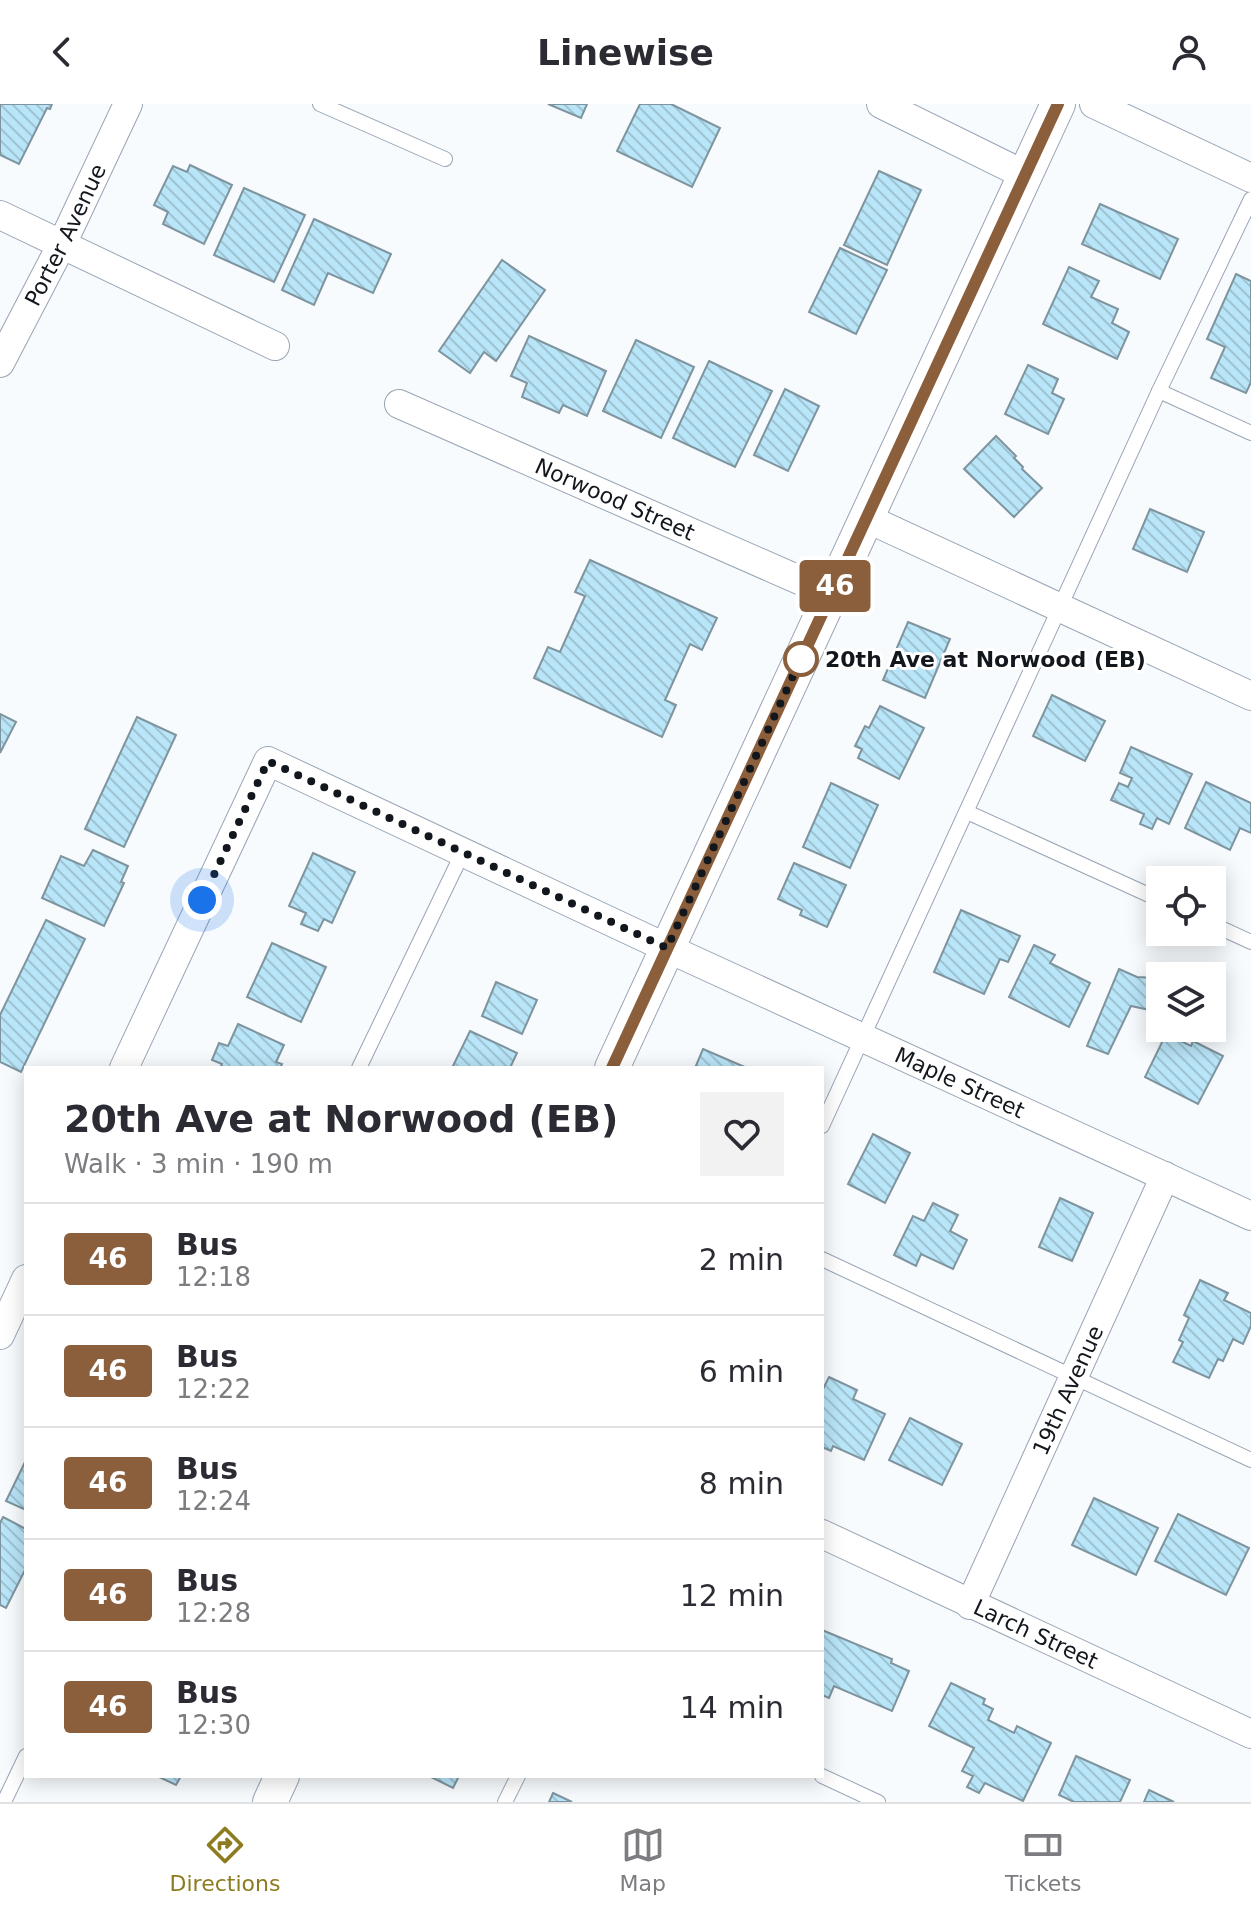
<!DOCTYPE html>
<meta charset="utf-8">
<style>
body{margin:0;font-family:"DejaVu Sans",sans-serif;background:#f2f2f3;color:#2b2b33;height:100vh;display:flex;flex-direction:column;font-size:30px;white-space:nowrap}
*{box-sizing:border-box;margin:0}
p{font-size:26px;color:#7c7c81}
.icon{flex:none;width:44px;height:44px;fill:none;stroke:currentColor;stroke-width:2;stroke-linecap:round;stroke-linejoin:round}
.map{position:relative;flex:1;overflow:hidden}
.details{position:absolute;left:24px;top:962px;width:800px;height:712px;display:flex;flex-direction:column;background:#fff;border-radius:0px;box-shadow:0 4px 20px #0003}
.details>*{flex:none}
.badge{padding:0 16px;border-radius:6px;font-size:28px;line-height:52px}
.fabs{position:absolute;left:1146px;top:762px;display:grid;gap:16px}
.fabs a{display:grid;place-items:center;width:80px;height:80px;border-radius:0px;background:#fff;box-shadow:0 4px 20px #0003;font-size:40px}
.you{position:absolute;width:40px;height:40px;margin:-20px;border:6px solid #fff;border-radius:50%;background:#1a73e8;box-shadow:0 0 0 12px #1a73e833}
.map>.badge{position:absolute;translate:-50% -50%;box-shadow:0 0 0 4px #fff}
.round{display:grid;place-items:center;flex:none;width:84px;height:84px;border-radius:0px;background:#f2f2f3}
.head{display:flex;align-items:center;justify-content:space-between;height:136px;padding:0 40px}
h1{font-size:38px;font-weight:800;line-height:60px}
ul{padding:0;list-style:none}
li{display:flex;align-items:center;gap:24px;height:112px;padding:0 40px;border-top:2px solid #e1e1e2}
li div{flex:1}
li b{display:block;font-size:30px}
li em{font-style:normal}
li .badge{min-width:88px;font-weight:700;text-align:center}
header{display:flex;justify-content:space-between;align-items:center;height:104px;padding:0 40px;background:#fff;font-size:36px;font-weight:800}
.tab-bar{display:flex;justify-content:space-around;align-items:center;height:112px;border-top:2px solid #e1e1e2;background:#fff;font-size:22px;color:#7c7c81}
.tab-bar a{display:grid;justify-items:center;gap:4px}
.tab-bar .selected{color:#8d7b20}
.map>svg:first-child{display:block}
.building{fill:url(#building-back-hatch);stroke:#7e949e;stroke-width:2}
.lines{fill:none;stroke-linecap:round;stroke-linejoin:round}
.service-casing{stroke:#98a4b5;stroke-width:16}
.minor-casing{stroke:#98a4b5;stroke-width:30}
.tertiary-casing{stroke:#98a4b5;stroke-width:36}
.service{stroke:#fff;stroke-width:14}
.minor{stroke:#fff;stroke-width:28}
.tertiary{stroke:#fff;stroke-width:34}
.line-casing{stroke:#fff;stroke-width:18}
.line{stroke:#8b5e3c;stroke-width:12}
.walk{stroke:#12161d;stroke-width:8;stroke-dasharray:0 14.4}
.stop-dot{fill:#fff;stroke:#8b5e3c;stroke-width:4}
.labels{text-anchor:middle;stroke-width:6;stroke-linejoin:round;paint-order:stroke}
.street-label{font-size:22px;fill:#12161d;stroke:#fff}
.stop-label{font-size:22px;font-weight:bold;fill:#12161d;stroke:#fff;text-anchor:start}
</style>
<header><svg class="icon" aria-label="back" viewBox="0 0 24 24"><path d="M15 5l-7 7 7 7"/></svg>Linewise<svg class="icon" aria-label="person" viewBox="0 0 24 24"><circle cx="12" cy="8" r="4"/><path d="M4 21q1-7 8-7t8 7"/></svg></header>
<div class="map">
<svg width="1251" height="1698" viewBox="0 0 1251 1698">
<defs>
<pattern id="building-back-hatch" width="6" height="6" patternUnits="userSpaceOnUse" patternTransform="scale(2)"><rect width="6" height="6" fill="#b9e5f8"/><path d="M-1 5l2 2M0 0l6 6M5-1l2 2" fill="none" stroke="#9ec4d4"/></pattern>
</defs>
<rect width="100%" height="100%" fill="#f8fbfe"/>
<!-- building -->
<g class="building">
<path d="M0 0H52L50 5 47 4 19 60 0 51Z"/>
<path d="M548 0H587L581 14Z"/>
<path d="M640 0H671L720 24 692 83 617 47Z"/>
<path d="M190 61 232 81 204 140 163 120 168 108 154 101 173 62 187 68Z"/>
<path d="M879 67 921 86 887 161 844 141Z"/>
<path d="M244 84 305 111 274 178 214 151Z"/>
<path d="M1100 100 1178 135 1160 175 1082 140Z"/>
<path d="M314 115 391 150 373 189 328 169 314 201 282 186Z"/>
<path d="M840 144 887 166 856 230 809 208Z"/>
<path d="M502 156 545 186 496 257 484 248 470 269 439 247Z"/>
<path d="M1069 163 1099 177 1091 193 1118 205 1112 219 1129 228 1117 255 1043 220Z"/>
<path d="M1236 170 1251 177V278L1246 289 1211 274 1225 243 1207 235Z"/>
<path d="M529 232 606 267 587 312 563 301 559 309 522 293 527 279 511 272Z"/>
<path d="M636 236 694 263 661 334 603 307Z"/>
<path d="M709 257 772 287 735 363 673 334Z"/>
<path d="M1028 261 1058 275 1052 289 1064 295 1048 330 1005 310Z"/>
<path d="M785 285 819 302 788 367 754 351Z"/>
<path d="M996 332 1016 352 1014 354 1023 363 1022 365 1042 384 1014 413 964 365Z"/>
<path d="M1150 405 1204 428 1187 468 1133 445Z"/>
<path d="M590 456 717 514 702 546 690 540 665 596 676 601 662 633 534 574 548 543 560 548 585 492 575 488Z"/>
<path d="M908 518 950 535 925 594 883 576Z"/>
<path d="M1052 591 1105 617 1085 657 1033 632Z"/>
<path d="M880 602 924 624 899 675 858 654 862 645 855 642 865 622 869 624Z"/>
<path d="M0 610 16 618 0 649Z"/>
<path d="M137 613 176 631 124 743 85 725Z"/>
<path d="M1131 643 1192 670 1169 720 1157 714 1152 725 1140 720 1144 710 1111 696 1119 679 1128 683 1132 674 1120 669Z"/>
<path d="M1206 678 1251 699V729L1240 724 1230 746 1185 724Z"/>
<path d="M831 679 878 701 850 764 803 743Z"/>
<path d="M93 746 128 762 121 778 124 779 104 822 42 794 61 752 84 762Z"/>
<path d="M313 749 355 768 332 819 324 815 318 827 301 820 306 809 289 802Z"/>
<path d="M794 759 846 781 827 823 800 811 802 806 778 795Z"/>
<path d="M961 806 1020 832 1008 858 1000 855 984 890 934 868Z"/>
<path d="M46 816 85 835 21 968 0 958V911Z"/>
<path d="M272 839 326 863 301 918 247 893Z"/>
<path d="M1034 841 1055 851 1050 859 1090 879 1069 923 1009 893Z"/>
<path d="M1119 865 1137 873 1156 874 1154 907 1131 902 1108 950 1087 942Z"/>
<path d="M496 878 537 896 522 930 482 912Z"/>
<path d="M238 920 284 941 276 958 282 960 280 964H220L222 960 212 956 219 939 228 942Z"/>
<path d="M470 927 517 949 510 964H452Z"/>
<path d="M1166 930 1191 942 1193 937 1223 952 1198 1000 1145 973Z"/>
<path d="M703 945 747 964H695Z"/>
<path d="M873 1030 910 1049 885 1099 848 1080Z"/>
<path d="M1060 1094 1093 1109 1072 1157 1039 1143Z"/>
<path d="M933 1099 958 1111 950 1127 967 1136 953 1165 921 1150 916 1162 894 1151 913 1112 924 1117Z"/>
<path d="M1200 1176 1228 1189 1224 1196 1251 1209V1222L1243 1240 1233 1235 1223 1257 1218 1255 1209 1274 1173 1258 1183 1238 1179 1236 1189 1214 1184 1211Z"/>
<path d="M829 1273 857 1286 853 1295 885 1310 864 1356 833 1342 831 1347 822 1343V1287Z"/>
<path d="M910 1314 962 1340 942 1381 889 1356Z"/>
<path d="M26 1356V1406L6 1397Z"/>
<path d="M1094 1394 1158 1424 1136 1471 1072 1441Z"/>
<path d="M1178 1410 1249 1444 1226 1491 1155 1457Z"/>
<path d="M3 1413 26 1425V1464L6 1504 0 1501V1419Z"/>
<path d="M822 1526 892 1555 891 1559 909 1567 892 1607 834 1582 829 1594 822 1591Z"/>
<path d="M951 1579 985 1595 983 1600 993 1605 988 1616 1014 1629 1017 1622 1051 1639 1023 1697 985 1679 979 1689 967 1683 973 1672 962 1667 974 1644 929 1622Z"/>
<path d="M1076 1652 1130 1676 1120 1698H1074L1059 1691Z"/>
<path d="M157 1672H181L176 1681Z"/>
<path d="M429 1672H459L453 1684Z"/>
<path d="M1149 1686 1174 1698H1144Z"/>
<path d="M553 1689 572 1698H549Z"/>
</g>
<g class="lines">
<defs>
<g id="service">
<path d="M320 0 445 55"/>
<path d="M1159 287 1251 329"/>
<path d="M967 708 1160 796"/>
<path d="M1212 820 1251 838"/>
<path d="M359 964 463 748"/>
<path d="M822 1022 1159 287 1251 95"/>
<path d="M822 1155 1251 1356"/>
<path d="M822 1672 878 1698"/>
<path d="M4 1698 26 1652"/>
<path d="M505 1698 518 1672"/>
</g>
<g id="minor">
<path d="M881 0 1025 71"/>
<path d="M1094 0 1251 74"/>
<path d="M0 111 275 242"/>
<path id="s1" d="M0 259 62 140 128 0"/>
<path id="s2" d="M399 300 831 490"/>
<path d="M866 414 1251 592"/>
<path id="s3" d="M124 964 268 657 667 844 1251 1112"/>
<path d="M0 1231 26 1175"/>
<path id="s4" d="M822 1430 1251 1630"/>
<path id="s5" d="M970 1501 1165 1072"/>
</g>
<g id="tertiary">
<path d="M612 964 1058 0"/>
<path d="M270 1698 282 1672"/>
</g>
</defs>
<!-- service casing -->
<use href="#service" class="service-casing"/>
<!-- minor casing -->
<use href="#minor" class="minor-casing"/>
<!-- tertiary casing -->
<use href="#tertiary" class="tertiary-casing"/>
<!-- service -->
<use href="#service" class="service"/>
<!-- minor -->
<use href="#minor" class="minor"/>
<!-- tertiary -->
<use href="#tertiary" class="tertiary"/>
</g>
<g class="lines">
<defs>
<path id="line" d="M612 964 1058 0"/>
</defs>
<!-- line casing -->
<use href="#line" class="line-casing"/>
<!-- line -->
<use href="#line" class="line"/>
<!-- walk -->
<path class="walk" d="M202 796 268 657 667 844 806 544 801 555"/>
</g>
<!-- markers -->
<circle class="stop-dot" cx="801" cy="555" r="16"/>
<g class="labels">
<!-- street labels -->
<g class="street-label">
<text dy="8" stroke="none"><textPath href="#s1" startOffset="144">Porter Avenue</textPath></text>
<text dy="8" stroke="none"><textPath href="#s2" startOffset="236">Norwood Street</textPath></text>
<text dy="8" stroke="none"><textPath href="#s3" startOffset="1102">Maple Street</textPath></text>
<text dy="8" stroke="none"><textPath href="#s5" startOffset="236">19th Avenue</textPath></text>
<text dy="8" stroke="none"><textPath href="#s4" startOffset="236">Larch Street</textPath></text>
</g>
<!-- stop labels -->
<g class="stop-label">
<text x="825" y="563">20th Ave at Norwood (EB)</text>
</g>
</g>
</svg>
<div class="fabs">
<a><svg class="icon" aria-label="locate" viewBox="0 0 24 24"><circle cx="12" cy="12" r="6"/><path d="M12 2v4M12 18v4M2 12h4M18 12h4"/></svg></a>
<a><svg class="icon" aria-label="layers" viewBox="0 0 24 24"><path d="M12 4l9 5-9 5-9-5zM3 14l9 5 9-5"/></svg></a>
</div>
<div class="you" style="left:202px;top:796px"></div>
<b class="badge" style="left:835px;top:482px;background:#8b5e3c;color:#fff">46</b>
<section class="details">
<div class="head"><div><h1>20th Ave at Norwood (EB)</h1><p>Walk · 3 min · 190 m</p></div><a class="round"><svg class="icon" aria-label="heart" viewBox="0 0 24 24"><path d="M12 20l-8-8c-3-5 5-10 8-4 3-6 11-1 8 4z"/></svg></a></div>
<ul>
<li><span class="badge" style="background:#8b5e3c;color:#fff">46</span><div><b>Bus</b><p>12:18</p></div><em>2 min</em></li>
<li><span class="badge" style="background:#8b5e3c;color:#fff">46</span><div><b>Bus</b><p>12:22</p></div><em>6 min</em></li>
<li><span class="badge" style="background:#8b5e3c;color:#fff">46</span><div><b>Bus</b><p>12:24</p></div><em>8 min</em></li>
<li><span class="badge" style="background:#8b5e3c;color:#fff">46</span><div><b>Bus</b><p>12:28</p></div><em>12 min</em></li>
<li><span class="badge" style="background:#8b5e3c;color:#fff">46</span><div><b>Bus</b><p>12:30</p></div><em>14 min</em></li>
</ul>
</section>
</div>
<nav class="tab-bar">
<a class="selected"><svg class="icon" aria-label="directions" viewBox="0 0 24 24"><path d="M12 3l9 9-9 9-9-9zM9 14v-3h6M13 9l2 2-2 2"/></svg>Directions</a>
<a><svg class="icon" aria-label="map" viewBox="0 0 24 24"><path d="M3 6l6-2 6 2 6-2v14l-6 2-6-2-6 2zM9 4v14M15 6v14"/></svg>Map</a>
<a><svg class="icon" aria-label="tickets" viewBox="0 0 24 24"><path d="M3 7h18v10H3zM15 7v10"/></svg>Tickets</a>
</nav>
